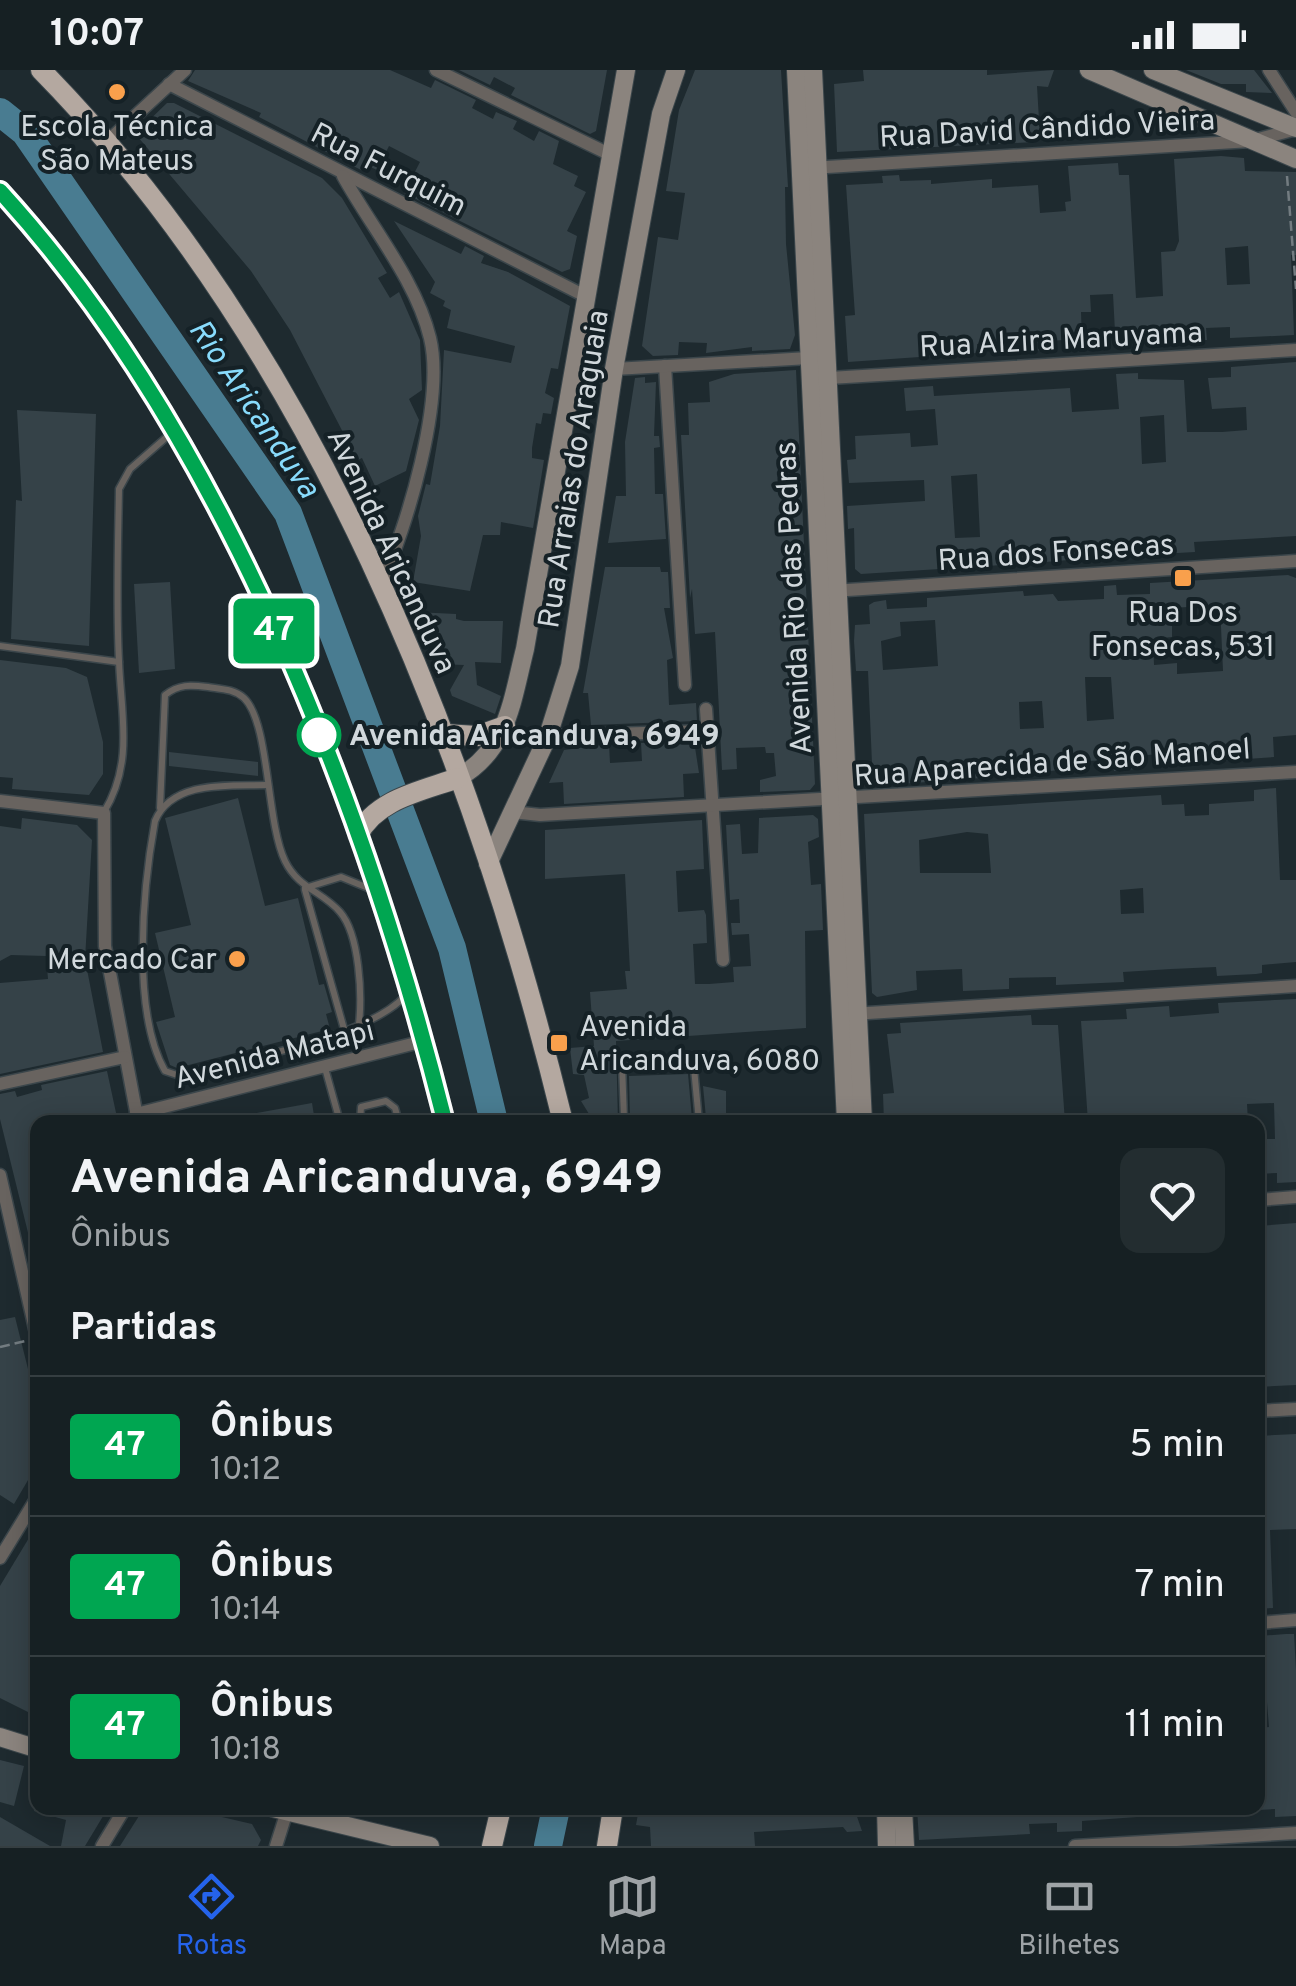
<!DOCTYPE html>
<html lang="pt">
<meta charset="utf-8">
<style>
body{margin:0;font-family:Overpass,sans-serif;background:#232d30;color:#f1f3f6;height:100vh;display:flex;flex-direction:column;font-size:38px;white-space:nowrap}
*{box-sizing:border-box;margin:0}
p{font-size:32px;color:#9ea3a6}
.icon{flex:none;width:55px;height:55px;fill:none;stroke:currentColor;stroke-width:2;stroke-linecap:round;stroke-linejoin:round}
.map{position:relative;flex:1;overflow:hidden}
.side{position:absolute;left:30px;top:1045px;width:1235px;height:700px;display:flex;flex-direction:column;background:#162023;border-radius:20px;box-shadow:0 5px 25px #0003,0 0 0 2px #353e41}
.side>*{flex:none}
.badge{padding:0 20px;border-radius:8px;font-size:35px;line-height:65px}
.map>.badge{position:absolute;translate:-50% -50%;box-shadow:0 0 0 5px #fff}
h2{padding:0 40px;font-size:38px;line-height:90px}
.round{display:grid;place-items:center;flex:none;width:105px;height:105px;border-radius:20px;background:#232d30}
.headline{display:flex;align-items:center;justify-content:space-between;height:170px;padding:0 40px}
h1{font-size:48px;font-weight:700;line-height:75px}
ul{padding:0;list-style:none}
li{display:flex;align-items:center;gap:30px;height:140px;padding:0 40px;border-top:2px solid #353e41}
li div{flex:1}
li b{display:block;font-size:38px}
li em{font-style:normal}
li .badge{min-width:110px;font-weight:700;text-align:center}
.status{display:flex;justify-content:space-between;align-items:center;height:70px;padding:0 50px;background:#162023;direction:ltr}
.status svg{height:28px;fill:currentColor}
.tabs{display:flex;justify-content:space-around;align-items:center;height:140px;border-top:2px solid #353e41;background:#162023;font-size:28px;color:#9ea3a6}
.tabs a{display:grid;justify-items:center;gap:5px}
.tabs .active{color:#2563eb}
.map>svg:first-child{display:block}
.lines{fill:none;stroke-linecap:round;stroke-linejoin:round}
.river{stroke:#497c91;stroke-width:28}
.building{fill:#354248;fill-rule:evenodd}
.service-casing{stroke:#3b464b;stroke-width:9}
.minor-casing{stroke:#3b464b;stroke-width:15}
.secondary-casing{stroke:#3b464b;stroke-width:20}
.trunk-casing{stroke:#3b464b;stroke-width:22}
.path{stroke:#737c81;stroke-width:2.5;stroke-dasharray:10 5;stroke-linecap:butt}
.service{stroke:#68635f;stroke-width:6}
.minor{stroke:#68635f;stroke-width:12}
.secondary{stroke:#8b847e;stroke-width:18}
.trunk{stroke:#b4a8a0;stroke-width:20}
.line-casing{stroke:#fff;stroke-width:22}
.line{stroke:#00a651;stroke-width:15}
.poi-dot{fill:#f9a04c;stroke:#152126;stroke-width:4}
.stop-dot{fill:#fff;stroke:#00a651;stroke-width:5}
.labels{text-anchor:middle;stroke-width:8;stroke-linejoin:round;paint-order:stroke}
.poi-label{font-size:30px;fill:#d1d8dc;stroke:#152126}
.street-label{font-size:30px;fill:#d1d8dc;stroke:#152126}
.stop-label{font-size:30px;font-weight:bold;fill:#d1d8dc;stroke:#152126;text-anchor:start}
.water-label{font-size:32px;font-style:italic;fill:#88dbfc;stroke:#152126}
</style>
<div class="status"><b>10:07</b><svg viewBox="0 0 49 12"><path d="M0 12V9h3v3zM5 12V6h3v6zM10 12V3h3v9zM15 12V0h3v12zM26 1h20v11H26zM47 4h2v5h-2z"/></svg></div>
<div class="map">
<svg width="1296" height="1776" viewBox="0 0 1296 1776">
<rect width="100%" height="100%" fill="#1e2a2f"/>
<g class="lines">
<!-- river -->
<g class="river">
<path d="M0 42 25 62 288 443 452 878 494 1052"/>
<path d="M548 1776 556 1738"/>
</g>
</g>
<!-- building -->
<g class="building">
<path d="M195 0H390L431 18 435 10 476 30 472 38 493 49 496 42 517 51 513 59 534 71 539 61 559 71 553 94 578 106 574 116 586 122 567 161 577 166 570 199 562 202 404 123 420 92 389 76 377 100 366 95 363 101 259 47 261 43 188 11Z"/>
<path d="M459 0H607L596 61 590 64 511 25 515 18 494 7 490 15Z"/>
<path d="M695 0H781L788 117H785L786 174 795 265 790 279 752 281V277L706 283 707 273 679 272 678 285 653 286 642 276 658 167 678 170 685 123 666 121 679 40Z"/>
<path d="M863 0H987V5L1054 0 1048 17 1037 16 1040 67 1035 72 837 82 834 14 864 11Z"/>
<path d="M1186 0H1254L1272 23 1246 22V14H1221Z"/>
<path d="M167 33H174L322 108 342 128 387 203 378 208 390 228 399 222 420 270 422 320 409 329 419 350 406 401 375 416 362 388 347 395 338 376 348 372 290 260 251 201 138 67 139 60Z"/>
<path d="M1221 86 1244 88 1245 101 1296 102V185H1291L1294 265 1230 268V257L1206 258 1207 270 1138 273 1137 261 1115 262 1113 224 1090 225 1091 242H1081L1082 269 1046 271 1047 280 1024 281 1023 271 977 274V283L848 292 845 246 855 245 846 115 883 113 882 106 899 105 900 111 931 110V114L992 109V118L1038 115 1040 143 1066 141 1065 132 1071 131 1068 96 1118 93 1119 105H1129L1136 228 1163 226 1161 182 1175 181 1179 171 1174 89ZM1248 176 1250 214 1227 215 1225 178Z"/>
<path d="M394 151 461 184 465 176 484 186 481 193 508 202 570 236 558 299 551 298 545 323 554 328 551 344 543 343 541 354 536 353 532 378V388L544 390 533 458 501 452 500 465H483L470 521 413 512 421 466 418 446 426 414 430 415 440 356 444 280 511 293 515 276 447 258 451 240 443 236 445 231 430 223 435 212Z"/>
<path d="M1296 292V466L1194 472 1195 482 1160 484V476L1125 477 1126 485 1034 493 861 504 855 499 854 458 848 459 847 436 925 431 924 410 849 413 847 390 856 389 855 366 910 363 911 377 938 375 935 339 906 341 904 318 933 316 934 326 1070 318 1072 342 1119 339 1116 304 1138 303V309L1184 310 1187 362H1222L1247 360 1246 337 1212 339 1208 308 1231 307V297ZM1164 345 1166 392 1142 394 1140 347ZM977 404 980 467 955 468 951 406Z"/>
<path d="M796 300 815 714 810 720 760 722V710L776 706 774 683H766L765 677 736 678 737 699 722 700 715 562 695 564 692 519 690 528 681 365H689L688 333 710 332 709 312 734 304Z"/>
<path d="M645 307V313L656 312 654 366H659L660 377 654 378 655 424H663L666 469 608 473 616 426H626L625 372 635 308Z"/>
<path d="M17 340 96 344 89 576 11 569 16 430 22 431Z"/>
<path d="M605 497H660L661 502H668L670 538H664L673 588 667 590 669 635 696 633 697 651 591 655 588 623H583Z"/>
<path d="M1288 505 1296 508V665L1273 667 1274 687 1160 695 1159 684 1135 686 1136 699 1114 701 1113 690 1058 692V700L1022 705 873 716 868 601H856L854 571 855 555 870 554 869 535 874 532 886 530 887 539 927 537V528L1023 521 1024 526 1053 524 1058 531 1104 529V516L1116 515 1117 525 1150 524V513ZM1220 535 1223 601 1177 604V593L1154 595 1153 569 1172 567V538ZM935 550 938 596 883 600 881 571 901 566 900 552ZM1085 607H1111L1114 649 1087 651ZM1042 631 1044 658 1020 659 1019 632Z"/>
<path d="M170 512 175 599 139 603 134 514Z"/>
<path d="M415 542 456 544V549L464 551H503L501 593 475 592 477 615 501 626 495 644 452 626 450 620 464 595 438 594 439 566 425 565Z"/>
<path d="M0 590 66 598 87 607 103 672V704L89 725 12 719 13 708 0 707Z"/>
<path d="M694 671 699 703 683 704 684 727 564 734 563 712 549 713 564 680 609 674 610 693 642 691 641 673Z"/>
<path d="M169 682 258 692V706L169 696Z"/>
<path d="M1276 718 1280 810H1296V892L1262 895V903L1256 904 1217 906 1216 897 1171 899 1123 902 1124 912 1056 915V907L1009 908V919L963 921 962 899 916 901 917 920 877 927 872 923 864 744 1161 725 1162 735 1184 734 1185 746 1209 745V734L1254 731V720ZM967 762 988 764 991 803H920L919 770ZM1143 818 1144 843 1121 844 1120 820Z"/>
<path d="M238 728 265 836 298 828 319 915 324 914 332 942 326 944 330 959 177 998 170 995 156 952 175 947 155 863 191 855 165 748Z"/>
<path d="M813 745 818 749 819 767 808 772 811 815 821 814 823 860 805 861 806 958 616 971 618 1052H594L581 1031 589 1028 584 1005 573 1004 570 978 594 976 590 922 627 919 625 901H630L625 804 545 809V760L702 750 704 799 676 801 678 842 704 840 706 845 707 873 693 874 695 914H709L734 912 733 897 751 896 749 864 732 865 731 853H740L739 829 730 830 726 755 740 754 742 784 758 783 759 748Z"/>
<path d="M22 748 77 755 92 770 85 889 103 982 0 1004V913L48 909 46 886 11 885 0 891V756L21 759Z"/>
<path d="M1296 929V1112L1277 1113V1103L1258 1104V1069H1275L1274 1033 1247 1034 1248 1052H1088L1081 951 1127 949 1126 939 1169 936 1170 947 1219 943 1218 933Z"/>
<path d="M1031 945 1032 955H1058L1065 1052H884L883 1024 894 1023 887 964 901 963 900 953Z"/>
<path d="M107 1001 118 1052H38V1129L33 1130 38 1183H33L0 1049V1024L15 1021 17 1027 42 1020 41 1015Z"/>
<path d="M688 1004 692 1049 630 1052 629 1006Z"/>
<path d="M703 1016 726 1021V1052L706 1048Z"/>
<path d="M312 1033 315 1052H241L240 1046Z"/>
<path d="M1296 1153V1315L1258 1317V1156Z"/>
<path d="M15 1247 38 1339V1393L14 1434 0 1425V1250Z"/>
<path d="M1296 1364V1459L1270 1460 1273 1538 1258 1539V1366Z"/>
<path d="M38 1453V1647L0 1628V1516Z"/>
<path d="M1286 1564H1294L1296 1600V1746L1275 1747V1739L1258 1740V1658L1269 1657 1266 1620H1258V1566Z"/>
<path d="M0 1690 24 1696 14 1736 0 1732Z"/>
<path d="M35 1738H108L85 1776H61L66 1750 34 1741Z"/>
<path d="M144 1738H183L252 1754 261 1770 258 1776H120Z"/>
<path d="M639 1738H854L862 1761 847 1762 843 1757 754 1762 755 1776H651L650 1757 636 1755Z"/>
<path d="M917 1738H1136L1137 1747 1082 1751V1761L1057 1762V1753L1029 1754 1030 1764 919 1770Z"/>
<path d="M0 1747 50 1776H0Z"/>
</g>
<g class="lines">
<defs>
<g id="service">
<path d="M0 576 119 592"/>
<path d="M266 715C229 716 172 710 155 751 143 817 131 941 165 1001L177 1005C235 992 367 968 405 926"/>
<path d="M160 738 165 625C179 614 190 615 208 617 221 619 234 619 244 628 270 653 266 752 285 791 298 818 323 822 340 842 360 865 362 926 359 954"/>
<path d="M104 742C134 693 121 644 119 591 116 534 118 476 119 419L130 399 169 365"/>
<path d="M305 818 341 807 373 820"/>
<path d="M305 820 344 959"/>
<path d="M325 998 340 1052"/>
<path d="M624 1049 622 993 678 990 694 998 699 1052"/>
<path d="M360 1052 361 1037 386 1031 395 1038 399 1052"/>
</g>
<g id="minor">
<path d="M436 0 611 85"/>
<path d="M1269 0 1296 42"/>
<path d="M169 14 587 227"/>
<path d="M108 71 185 0"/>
<path d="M811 98 1251 71 1296 59"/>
<path d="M343 106C371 157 416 210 430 268 445 330 407 457 381 514"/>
<path d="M665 296 685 615"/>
<path d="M614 299 809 288"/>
<path d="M829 308 1296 280"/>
<path d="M832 521 1296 491"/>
<path d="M706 639 723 890"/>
<path d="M548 666 708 661"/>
<path d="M0 731 104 743 105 876 138 1052"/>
<path d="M512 742 540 745 1296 702"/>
<path d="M852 944 1296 916"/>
<path d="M0 1014 125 987"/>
<path d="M136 1044 424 971"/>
<path d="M0 1105 38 1272"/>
<path d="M1258 1130 1296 1127"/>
<path d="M1258 1341 1296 1339"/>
<path d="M0 1488 38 1426"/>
<path d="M1258 1553 1296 1550"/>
<path d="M102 1776 125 1738"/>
<path d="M276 1776 288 1738"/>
<path d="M1075 1776 1296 1763"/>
</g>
<g id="secondary">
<path d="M796 0 846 1052"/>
<path d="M813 0 863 1052"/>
<path d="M1089 0 1296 89"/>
<path d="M1153 0 1296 58"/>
<path d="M458 708C508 680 512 630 525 579L626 0"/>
<path d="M488 794 548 666 570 596 614 299 661 44 676 0"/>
<path d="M0 1667 38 1679"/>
<path d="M273 1738 430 1776"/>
<path d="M886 1738 887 1776"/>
<path d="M903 1738 905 1776"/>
</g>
<g id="trunk">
<path d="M41 0C314 278 472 680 563 1052"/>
<path d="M0 121C223 366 365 734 445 1052"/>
<path d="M444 664 477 666 505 656"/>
<path d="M358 765C376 729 422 721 458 708"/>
<path d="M492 1776 501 1738"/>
<path d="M607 1776 613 1738"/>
</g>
</defs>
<!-- service casing -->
<use href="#service" class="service-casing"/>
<!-- minor casing -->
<use href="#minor" class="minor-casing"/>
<!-- secondary casing -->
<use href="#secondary" class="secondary-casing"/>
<!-- trunk casing -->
<use href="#trunk" class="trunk-casing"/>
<!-- path -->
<g class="path">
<path d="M1287 106 1296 219"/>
<path d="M0 1277 25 1271"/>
</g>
<!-- service -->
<use href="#service" class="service"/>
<!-- minor -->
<use href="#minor" class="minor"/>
<!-- secondary -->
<use href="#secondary" class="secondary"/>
<!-- trunk -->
<use href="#trunk" class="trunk"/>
</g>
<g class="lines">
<defs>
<path id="line" d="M0 121C223 365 365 735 445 1052"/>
</defs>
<!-- line casing -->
<use href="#line" class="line-casing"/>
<!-- line -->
<use href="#line" class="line"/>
</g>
<!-- markers -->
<g class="poi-dot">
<circle cx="117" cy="22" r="10"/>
<rect x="1173" y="498" width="20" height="20" rx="5"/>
<circle cx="237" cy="889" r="10"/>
<rect x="549" y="963" width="20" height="20" rx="5"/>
</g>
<circle class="stop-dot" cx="319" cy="665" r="20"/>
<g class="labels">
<!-- poi labels -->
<g class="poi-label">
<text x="117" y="66">Escola Técnica<tspan x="117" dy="34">São Mateus</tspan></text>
<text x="1183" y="552">Rua Dos<tspan x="1183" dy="34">Fonsecas, 531</tspan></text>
<text x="217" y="899" text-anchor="end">Mercado Car</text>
<text x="579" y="966" text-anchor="start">Avenida<tspan x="579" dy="34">Aricanduva, 6080</tspan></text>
</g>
<!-- street labels -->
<g class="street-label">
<text transform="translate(1047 58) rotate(-3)" y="10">Rua David Cândido Vieira</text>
<text transform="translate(389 99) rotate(27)" y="10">Rua Furquim</text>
<text transform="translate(1061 269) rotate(-3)" y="10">Rua Alzira Maruyama</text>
<text transform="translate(573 399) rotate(-81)" y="10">Rua Arraias do Araguaia</text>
<text transform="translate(392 481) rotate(65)" y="10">Avenida Aricanduva</text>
<text transform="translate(1056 482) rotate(-4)" y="10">Rua dos Fonsecas</text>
<text transform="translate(793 528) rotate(-93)" y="10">Avenida Rio das Pedras</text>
<text transform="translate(1052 692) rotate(-4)" y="10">Rua Aparecida de São Manoel</text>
<text transform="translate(274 984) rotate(-14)" y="10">Avenida Matapi</text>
</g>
<!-- stop labels -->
<g class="stop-label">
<text x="349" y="675">Avenida Aricanduva, 6949</text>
</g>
<!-- water labels -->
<g class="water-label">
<text transform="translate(255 338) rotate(56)" y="11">Rio Aricanduva</text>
</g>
</g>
</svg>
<b class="badge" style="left:274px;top:561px;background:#00a651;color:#fff">47</b>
<section class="side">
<div class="headline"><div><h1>Avenida Aricanduva, 6949</h1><p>Ônibus</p></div><a class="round"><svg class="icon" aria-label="heart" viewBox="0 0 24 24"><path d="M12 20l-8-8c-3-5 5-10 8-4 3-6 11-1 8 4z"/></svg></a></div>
<h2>Partidas</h2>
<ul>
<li><span class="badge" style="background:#00a651;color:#fff">47</span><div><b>Ônibus</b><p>10:12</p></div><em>5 min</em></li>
<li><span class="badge" style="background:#00a651;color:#fff">47</span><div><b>Ônibus</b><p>10:14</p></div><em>7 min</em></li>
<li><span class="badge" style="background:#00a651;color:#fff">47</span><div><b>Ônibus</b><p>10:18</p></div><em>11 min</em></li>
</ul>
</section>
</div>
<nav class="tabs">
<a class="active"><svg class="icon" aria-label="directions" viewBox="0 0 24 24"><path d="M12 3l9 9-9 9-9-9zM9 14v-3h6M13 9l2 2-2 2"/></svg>Rotas</a>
<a><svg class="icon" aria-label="map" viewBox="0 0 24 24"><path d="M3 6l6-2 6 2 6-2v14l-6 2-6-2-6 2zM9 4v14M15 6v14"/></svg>Mapa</a>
<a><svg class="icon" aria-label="tickets" viewBox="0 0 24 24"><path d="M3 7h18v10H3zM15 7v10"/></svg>Bilhetes</a>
</nav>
